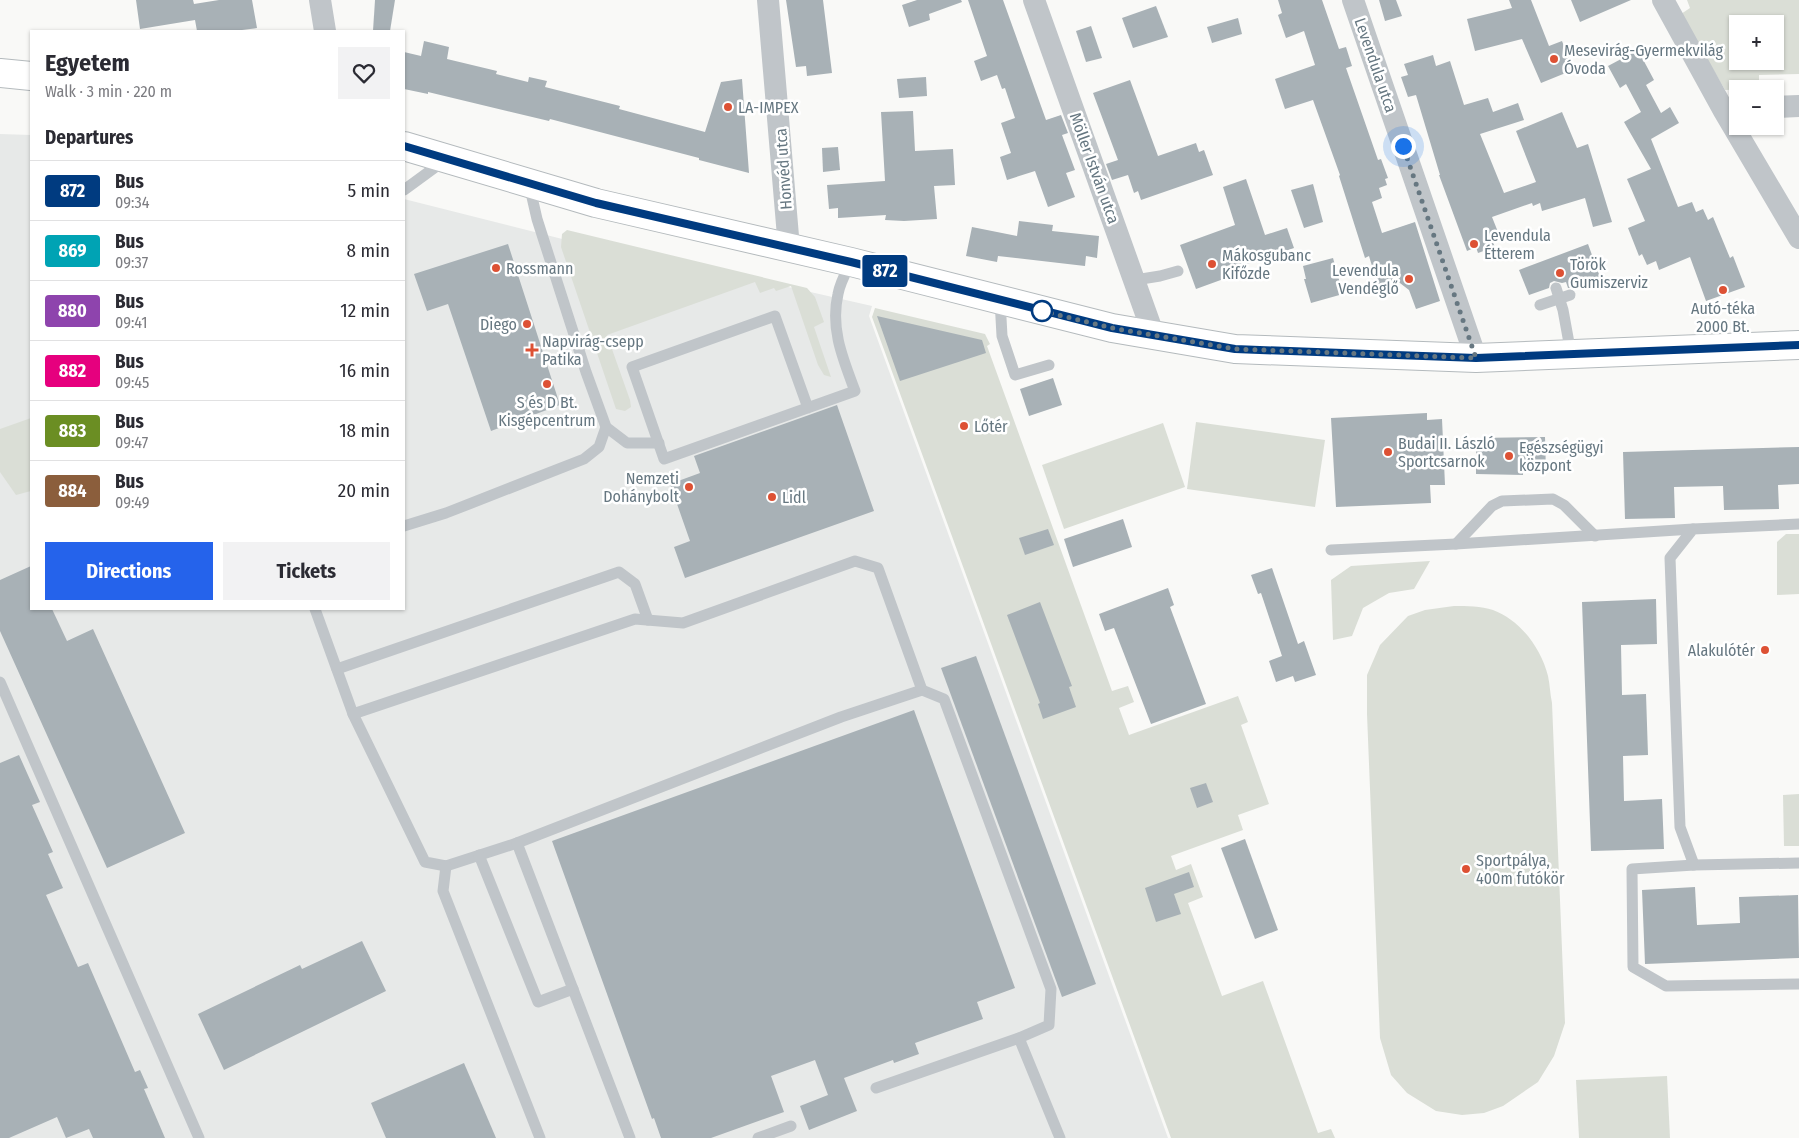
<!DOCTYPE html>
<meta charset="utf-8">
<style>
body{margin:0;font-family:"Fira Sans Condensed",sans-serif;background:#f2f2f3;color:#2b2b33;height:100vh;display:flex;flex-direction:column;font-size:19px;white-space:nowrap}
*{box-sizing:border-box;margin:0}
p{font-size:16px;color:#7c7c81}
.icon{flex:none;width:28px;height:28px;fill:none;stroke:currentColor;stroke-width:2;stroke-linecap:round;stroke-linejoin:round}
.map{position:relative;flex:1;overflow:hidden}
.side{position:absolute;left:30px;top:30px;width:375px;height:580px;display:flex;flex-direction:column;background:#fff;border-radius:0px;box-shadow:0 1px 4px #0004}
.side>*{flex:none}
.badge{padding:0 10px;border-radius:4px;font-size:18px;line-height:32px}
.controls{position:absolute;left:1729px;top:15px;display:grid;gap:10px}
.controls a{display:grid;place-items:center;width:55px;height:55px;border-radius:0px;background:#fff;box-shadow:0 1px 4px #0004;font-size:25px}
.you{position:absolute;width:25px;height:25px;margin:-12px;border:4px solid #fff;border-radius:50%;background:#1a73e8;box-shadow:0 0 0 8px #1a73e833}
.map>.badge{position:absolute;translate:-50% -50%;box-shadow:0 0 0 2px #fff}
h2{padding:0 15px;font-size:19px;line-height:45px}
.round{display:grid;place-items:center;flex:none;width:52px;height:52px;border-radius:0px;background:#f2f2f3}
.summary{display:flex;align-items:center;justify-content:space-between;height:85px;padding:0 15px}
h1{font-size:24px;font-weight:700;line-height:38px}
.primary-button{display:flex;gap:10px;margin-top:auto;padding:10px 15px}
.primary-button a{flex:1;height:58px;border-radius:0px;background:#2563eb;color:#fff;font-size:20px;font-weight:700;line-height:58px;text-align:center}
.primary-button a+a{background:#f2f2f3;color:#2b2b33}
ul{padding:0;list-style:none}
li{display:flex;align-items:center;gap:15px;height:60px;padding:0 15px;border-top:1px solid #e1e1e2}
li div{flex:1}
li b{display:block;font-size:19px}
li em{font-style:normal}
li .badge{min-width:55px;font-weight:700;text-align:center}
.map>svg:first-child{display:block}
.built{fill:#e7e9e8}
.green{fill:#daded6;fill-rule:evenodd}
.building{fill:#a8b1b6}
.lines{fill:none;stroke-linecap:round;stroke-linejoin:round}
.primary-casing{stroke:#b4babd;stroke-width:30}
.lane{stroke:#c0c5c9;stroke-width:11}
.street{stroke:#c0c5c9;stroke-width:22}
.primary{stroke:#fff;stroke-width:28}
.line-casing{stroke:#fff;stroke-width:11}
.line{stroke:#003b80;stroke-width:8}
.walk{stroke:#667781;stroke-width:5;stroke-dasharray:0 9}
.poi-dot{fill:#dd5134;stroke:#fff;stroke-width:2}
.stop-dot{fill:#fff;stroke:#003b80;stroke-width:2.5}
.labels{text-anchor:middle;stroke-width:5;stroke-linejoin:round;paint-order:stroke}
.poi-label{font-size:16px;fill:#667781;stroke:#fff;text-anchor:start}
.street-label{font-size:16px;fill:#667781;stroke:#fff}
</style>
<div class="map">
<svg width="1799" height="1138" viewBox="0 0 1799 1138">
<rect width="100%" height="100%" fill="#f9f9f7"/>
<!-- built -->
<path class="built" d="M0 134 31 135V609H404V199L582 244 749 278 872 306 869 316 1168 1138H0Z"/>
<!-- green -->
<g class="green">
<path d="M1687 0H1799V74L1759 75V89L1725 90 1681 14 1690 8ZM1738 24H1775V61H1738Z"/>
<path d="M567 230 807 288 815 297 824 322 814 327 831 377 824 375 818 365 791 286 776 291 774 288 760 293 755 282 607 335 630 400 631 407 625 411 616 409 561 247 562 234Z"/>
<path d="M875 308 985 334 990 344 987 346 1112 691 1128 686 1134 702 1119 708 1129 735 1238 696 1248 722 1241 725 1269 804 1238 815 1243 830 1171 856 1176 870 1191 864 1203 897 1188 903 1222 996 1263 981 1318 1133 1331 1129 1335 1138H1171L894 377 872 317Z"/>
<path d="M31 418V491L16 495 0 472V429Z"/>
<path d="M1196 422 1325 440 1315 507 1187 489Z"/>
<path d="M1163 423 1185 487 1064 529 1042 465Z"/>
<path d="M1786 534H1799V594L1777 595V542Z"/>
<path d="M1430 561 1414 589 1389 593 1363 608 1352 636 1333 640 1331 580 1351 566Z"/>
<path d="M1454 606C1467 606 1481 606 1493 610 1520 620 1541 648 1548 676 1550 685 1550 694 1552 703L1565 1023 1554 1056 1538 1082 1503 1106 1484 1113 1462 1115 1436 1111 1407 1093 1391 1075 1380 1038 1367 714V675L1380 645 1408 616 1425 610Z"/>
<path d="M1799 794V846H1784L1783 795Z"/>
<path d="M1667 1076 1670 1138H1579L1576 1080Z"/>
</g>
<!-- building -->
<g class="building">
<path d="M136 0H193L194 4 219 0H252L257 28 234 31H197L195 20 140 29Z"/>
<path d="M375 0H395L390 31H373Z"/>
<path d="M786 0H823L832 73 807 76 806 66 796 67Z"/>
<path d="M917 0H961L962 2 929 14 930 20 909 27 902 5Z"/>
<path d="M968 0H1003L1046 120 1061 115 1068 133 1062 135 1075 170 1066 173 1075 197 1048 207 1035 171 1007 180 1000 157 1011 153 1001 123 1015 118 1005 88 1002 89 997 75 981 81 974 61 987 56Z"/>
<path d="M1278 0H1322L1339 49 1346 47 1352 66 1346 68 1378 160 1381 159 1388 178 1385 179 1387 185 1379 188 1382 198 1372 202 1382 233 1415 222 1440 301 1416 309 1409 290 1396 280 1378 286 1369 256 1365 258 1339 176 1340 175 1313 100 1285 109 1275 79 1315 65 1304 31 1286 38 1278 15 1282 13Z"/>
<path d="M1379 0H1396L1402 16 1385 21Z"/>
<path d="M1509 0H1531L1549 46 1562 41 1573 70 1541 83 1522 39 1475 51 1467 19 1512 8Z"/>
<path d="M1571 0H1631L1580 22Z"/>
<path d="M1156 6 1168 37 1133 48 1122 18Z"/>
<path d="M1238 18 1242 34 1212 43 1207 27Z"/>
<path d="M1091 26 1102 58 1086 62 1076 31Z"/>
<path d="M424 41 449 47 447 59 497 71 496 74 528 82 529 77 547 81 545 87 620 106 619 109 705 132 721 82 742 79 749 173 699 160V158L550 119 549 121 428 92V94L404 89V52L421 56Z"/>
<path d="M1638 50 1654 80 1646 85 1661 113 1670 107 1679 123 1651 139 1678 207 1692 202 1696 212 1703 209 1708 220 1713 217 1730 258 1733 256 1745 287 1706 301 1690 257 1659 270 1656 261 1647 265 1642 254 1639 256 1628 228 1645 221 1627 179 1651 169 1624 122 1641 112 1626 84 1620 88 1608 66Z"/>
<path d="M1433 55 1436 66 1450 61 1464 105 1488 98 1493 112 1518 103 1524 120 1480 134 1504 193 1536 182 1516 131 1562 112 1577 148 1588 144 1612 222 1593 227 1585 198 1542 211 1540 203 1533 206 1532 203 1492 217 1500 237 1492 240 1495 247 1478 253 1476 247 1467 251 1439 175H1440L1416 95 1408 97 1401 77 1408 75 1404 64Z"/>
<path d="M926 77 927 96 899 98 897 79Z"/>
<path d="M1130 80 1158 156 1196 143 1199 152 1204 150 1213 175 1141 200 1138 191 1134 193 1128 175 1112 180 1106 164 1118 160 1093 93Z"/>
<path d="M913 111 915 151 953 149 955 185 934 186 937 219 904 221 885 220 886 215 838 218V208L829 209 827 185 885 181 881 112Z"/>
<path d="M838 147 840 170 823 172 822 148Z"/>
<path d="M1246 179 1265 235 1287 228 1294 248 1238 267 1240 273 1196 289 1180 245 1235 225 1223 187Z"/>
<path d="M1313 184 1323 222 1304 228 1291 190Z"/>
<path d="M1019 221 1053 225 1052 231 1099 236 1097 258 1086 256 1085 266 998 256 997 262 966 256 972 227 1017 236Z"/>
<path d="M508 244 560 405 491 431 448 304 427 311 414 274Z"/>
<path d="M1588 244 1600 277 1571 288H1568L1566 282 1562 283 1554 281 1550 283 1549 288 1529 295 1519 270Z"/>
<path d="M1333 258 1343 294 1311 303 1304 279H1306L1303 266Z"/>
<path d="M877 316 982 340 986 353 900 381Z"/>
<path d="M1053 378 1062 405 1029 416 1020 389Z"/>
<path d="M837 405 874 511 685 578 674 547 690 541 670 484 700 473 694 456Z"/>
<path d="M1427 413V420L1442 419 1445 485H1430L1431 503 1336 507 1331 418Z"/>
<path d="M1545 437 1546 472 1523 473V475L1476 474V438Z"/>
<path d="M1799 447V484L1778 485 1779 509 1724 510 1723 486 1674 487 1675 518 1625 519 1623 452Z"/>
<path d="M1123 519 1132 547 1073 567 1064 539Z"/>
<path d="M1048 529 1054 545 1025 555 1019 538Z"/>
<path d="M31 566V609H52L67 641 93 629 185 833 107 868 0 631V580Z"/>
<path d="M1272 568 1298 644 1304 641 1316 675 1295 682 1293 676 1276 682 1269 661 1282 656 1261 593 1258 594 1251 575Z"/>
<path d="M1168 588 1174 605 1170 607 1206 704 1151 724 1114 628 1105 631 1099 614Z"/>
<path d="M1656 599 1657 644 1621 645 1622 695 1646 694 1648 755 1623 756 1624 801 1662 799 1664 849 1591 851 1582 602Z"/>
<path d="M1040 602 1072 686 1069 687 1076 707 1043 719 1038 704 1040 703 1007 615Z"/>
<path d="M976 656 1096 984 1062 997 941 668Z"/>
<path d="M914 710 1015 988 977 1002 983 1019 915 1043 919 1054 894 1063 893 1060 844 1078 857 1111 809 1130 800 1106 828 1095 815 1060 771 1076 784 1112 711 1138H661L654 1118 652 1119 552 841Z"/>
<path d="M19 755 40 802 32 805 53 852 48 854 63 888 46 895 78 967 88 963 135 1072 140 1070 148 1088 144 1089 165 1138H93L89 1129 66 1138 57 1117 9 1138H0V763Z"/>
<path d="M1206 783 1213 802 1197 808 1190 788Z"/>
<path d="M1245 839 1278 930 1255 939 1221 848Z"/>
<path d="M1189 872 1194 887 1174 894 1181 914 1156 922 1145 888Z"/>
<path d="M1695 887 1697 925 1740 923 1739 897 1798 895 1799 958 1645 964 1642 890Z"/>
<path d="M362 941 386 991 224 1070 198 1014 300 965 302 969Z"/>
<path d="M464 1063 496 1138H386L371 1103Z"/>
</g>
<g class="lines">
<defs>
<g id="primary">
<path d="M0 73 31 76"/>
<path d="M404 146 596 203 851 262 1112 328 1235 349 1476 358 1799 345"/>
</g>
</defs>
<!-- primary casing -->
<use href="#primary" class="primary-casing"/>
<!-- lane -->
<g class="lane">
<path d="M529 184 537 219 586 372 606 427 627 443H659"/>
<path d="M404 190 445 160"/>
<path d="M1135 280 1160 276 1178 271"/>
<path d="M1556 288 1563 310 1571 354"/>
<path d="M1000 300 1002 336 1015 375 1049 365"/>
<path d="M1540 305 1570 295"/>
<path d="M808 408 775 316 632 367 664 459C728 436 791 414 855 391 843 359 830 329 838 294 840 283 846 272 851 262"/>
<path d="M1799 524 1693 529 1670 558 1680 827 1694 865 1799 863"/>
<path d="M404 526 446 513 584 459 599 447 606 427"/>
<path d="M1456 544 1492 506 1502 501 1553 499 1564 505 1595 536"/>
<path d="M1331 550 1456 544 1693 529"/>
<path d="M315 609 353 714 425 862 446 866 517 843 841 717 922 690 944 699 1051 989 1049 1025 1019 1038 876 1088"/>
<path d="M337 669 619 572 635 584 648 620"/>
<path d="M0 682 199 1138"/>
<path d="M353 714 635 619 683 623 855 561 878 568 922 690"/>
<path d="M517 843 630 1138"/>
<path d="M479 855 538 1002 573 989"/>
<path d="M1694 865 1632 869 1633 967 1666 986 1799 984"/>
<path d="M446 866 443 891 540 1138"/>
<path d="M1019 1038 1060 1138"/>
<path d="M758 1138 791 1126"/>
</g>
<!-- street -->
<g class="street">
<path d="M320 0 325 31"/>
<path d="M768 0 789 248"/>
<path d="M1034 0 1154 336"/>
<path d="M1353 0 1476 358"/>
<path d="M1663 0 1724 111 1799 238"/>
<path d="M1775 107 1799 106"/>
</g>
<!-- primary -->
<use href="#primary" class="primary"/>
</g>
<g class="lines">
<defs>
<path id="line" d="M404 146 596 203 851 262 1112 328 1235 349 1476 358 1799 345"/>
</defs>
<!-- line casing -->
<use href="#line" class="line-casing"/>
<!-- line -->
<use href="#line" class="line"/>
<!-- walk -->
<path class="walk" d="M1042 311 1038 310 1112 328 1235 349 1476 358 1403 146"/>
</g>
<!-- markers -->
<g class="poi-dot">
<circle cx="1554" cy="59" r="5"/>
<circle cx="728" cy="107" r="5"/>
<circle cx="1474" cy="244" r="5"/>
<circle cx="1212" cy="264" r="5"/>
<circle cx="496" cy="268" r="5"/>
<circle cx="1560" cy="273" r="5"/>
<circle cx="1409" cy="279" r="5"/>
<circle cx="1723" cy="290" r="5"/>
<circle cx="527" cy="324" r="5"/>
<path d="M529.5 342.5h5v5h5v5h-5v5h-5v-5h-5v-5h5z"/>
<circle cx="547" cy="384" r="5"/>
<circle cx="964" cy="426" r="5"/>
<circle cx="1388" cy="452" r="5"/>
<circle cx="1509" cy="456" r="5"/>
<circle cx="689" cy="487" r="5"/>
<circle cx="772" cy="497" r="5"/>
<circle cx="1765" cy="650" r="5"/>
<circle cx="1466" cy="869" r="5"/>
</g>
<circle class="stop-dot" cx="1042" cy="311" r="10"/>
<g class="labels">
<!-- poi labels -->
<g class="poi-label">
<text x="1564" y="56">Mesevirág-Gyermekvilág<tspan x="1564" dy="18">Óvoda</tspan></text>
<text x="738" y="113">LA-IMPEX</text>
<text x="1484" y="241">Levendula<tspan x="1484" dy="18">Étterem</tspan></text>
<text x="1222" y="261">Mákosgubanc<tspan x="1222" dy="18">Kifőzde</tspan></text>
<text x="1570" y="270">Török<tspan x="1570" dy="18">Gumiszerviz</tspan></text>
<text x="506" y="274">Rossmann</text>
<text x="1399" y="276" text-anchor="end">Levendula<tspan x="1399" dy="18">Vendéglő</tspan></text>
<text x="1723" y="314" text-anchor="middle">Autó-téka<tspan x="1723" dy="18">2000 Bt.</tspan></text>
<text x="517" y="330" text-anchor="end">Diego</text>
<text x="542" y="347">Napvirág-csepp<tspan x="542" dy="18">Patika</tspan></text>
<text x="547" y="408" text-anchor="middle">S és D Bt.<tspan x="547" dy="18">Kisgépcentrum</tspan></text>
<text x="974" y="432">Lőtér</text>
<text x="1398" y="449">Budai II. László<tspan x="1398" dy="18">Sportcsarnok</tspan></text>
<text x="1519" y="453">Egészségügyi<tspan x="1519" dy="18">központ</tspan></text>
<text x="679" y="484" text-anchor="end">Nemzeti<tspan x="679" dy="18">Dohánybolt</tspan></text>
<text x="782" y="503">Lidl</text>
<text x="1755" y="656" text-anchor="end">Alakulótér</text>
<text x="1476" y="866">Sportpálya,<tspan x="1476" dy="18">400m futókör</tspan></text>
</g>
<!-- street labels -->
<g class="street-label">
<text transform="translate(1376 65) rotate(71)" y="6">Levendula utca</text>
<text transform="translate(1095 168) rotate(70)" y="6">Möller István utca</text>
<text transform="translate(783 169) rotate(-94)" y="6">Honvéd utca</text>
</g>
</g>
</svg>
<div class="controls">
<a>+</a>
<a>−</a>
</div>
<div class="you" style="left:1403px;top:146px"></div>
<b class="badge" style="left:885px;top:271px;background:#003b80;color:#fff">872</b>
<section class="side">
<div class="summary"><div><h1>Egyetem</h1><p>Walk · 3 min · 220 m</p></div><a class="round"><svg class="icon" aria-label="heart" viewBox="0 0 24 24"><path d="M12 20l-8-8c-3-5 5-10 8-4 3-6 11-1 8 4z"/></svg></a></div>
<h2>Departures</h2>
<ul>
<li><span class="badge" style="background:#003b80;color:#fff">872</span><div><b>Bus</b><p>09:34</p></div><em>5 min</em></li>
<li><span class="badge" style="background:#00a3b4;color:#fff">869</span><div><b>Bus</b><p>09:37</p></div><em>8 min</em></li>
<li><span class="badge" style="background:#8e44ad;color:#fff">880</span><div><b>Bus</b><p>09:41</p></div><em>12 min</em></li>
<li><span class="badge" style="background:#e6007e;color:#fff">882</span><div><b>Bus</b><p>09:45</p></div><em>16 min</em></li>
<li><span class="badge" style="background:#6b8e23;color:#fff">883</span><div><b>Bus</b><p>09:47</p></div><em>18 min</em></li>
<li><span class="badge" style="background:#8b5e3c;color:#fff">884</span><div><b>Bus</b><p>09:49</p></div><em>20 min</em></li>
</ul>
<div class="primary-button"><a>Directions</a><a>Tickets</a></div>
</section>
</div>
